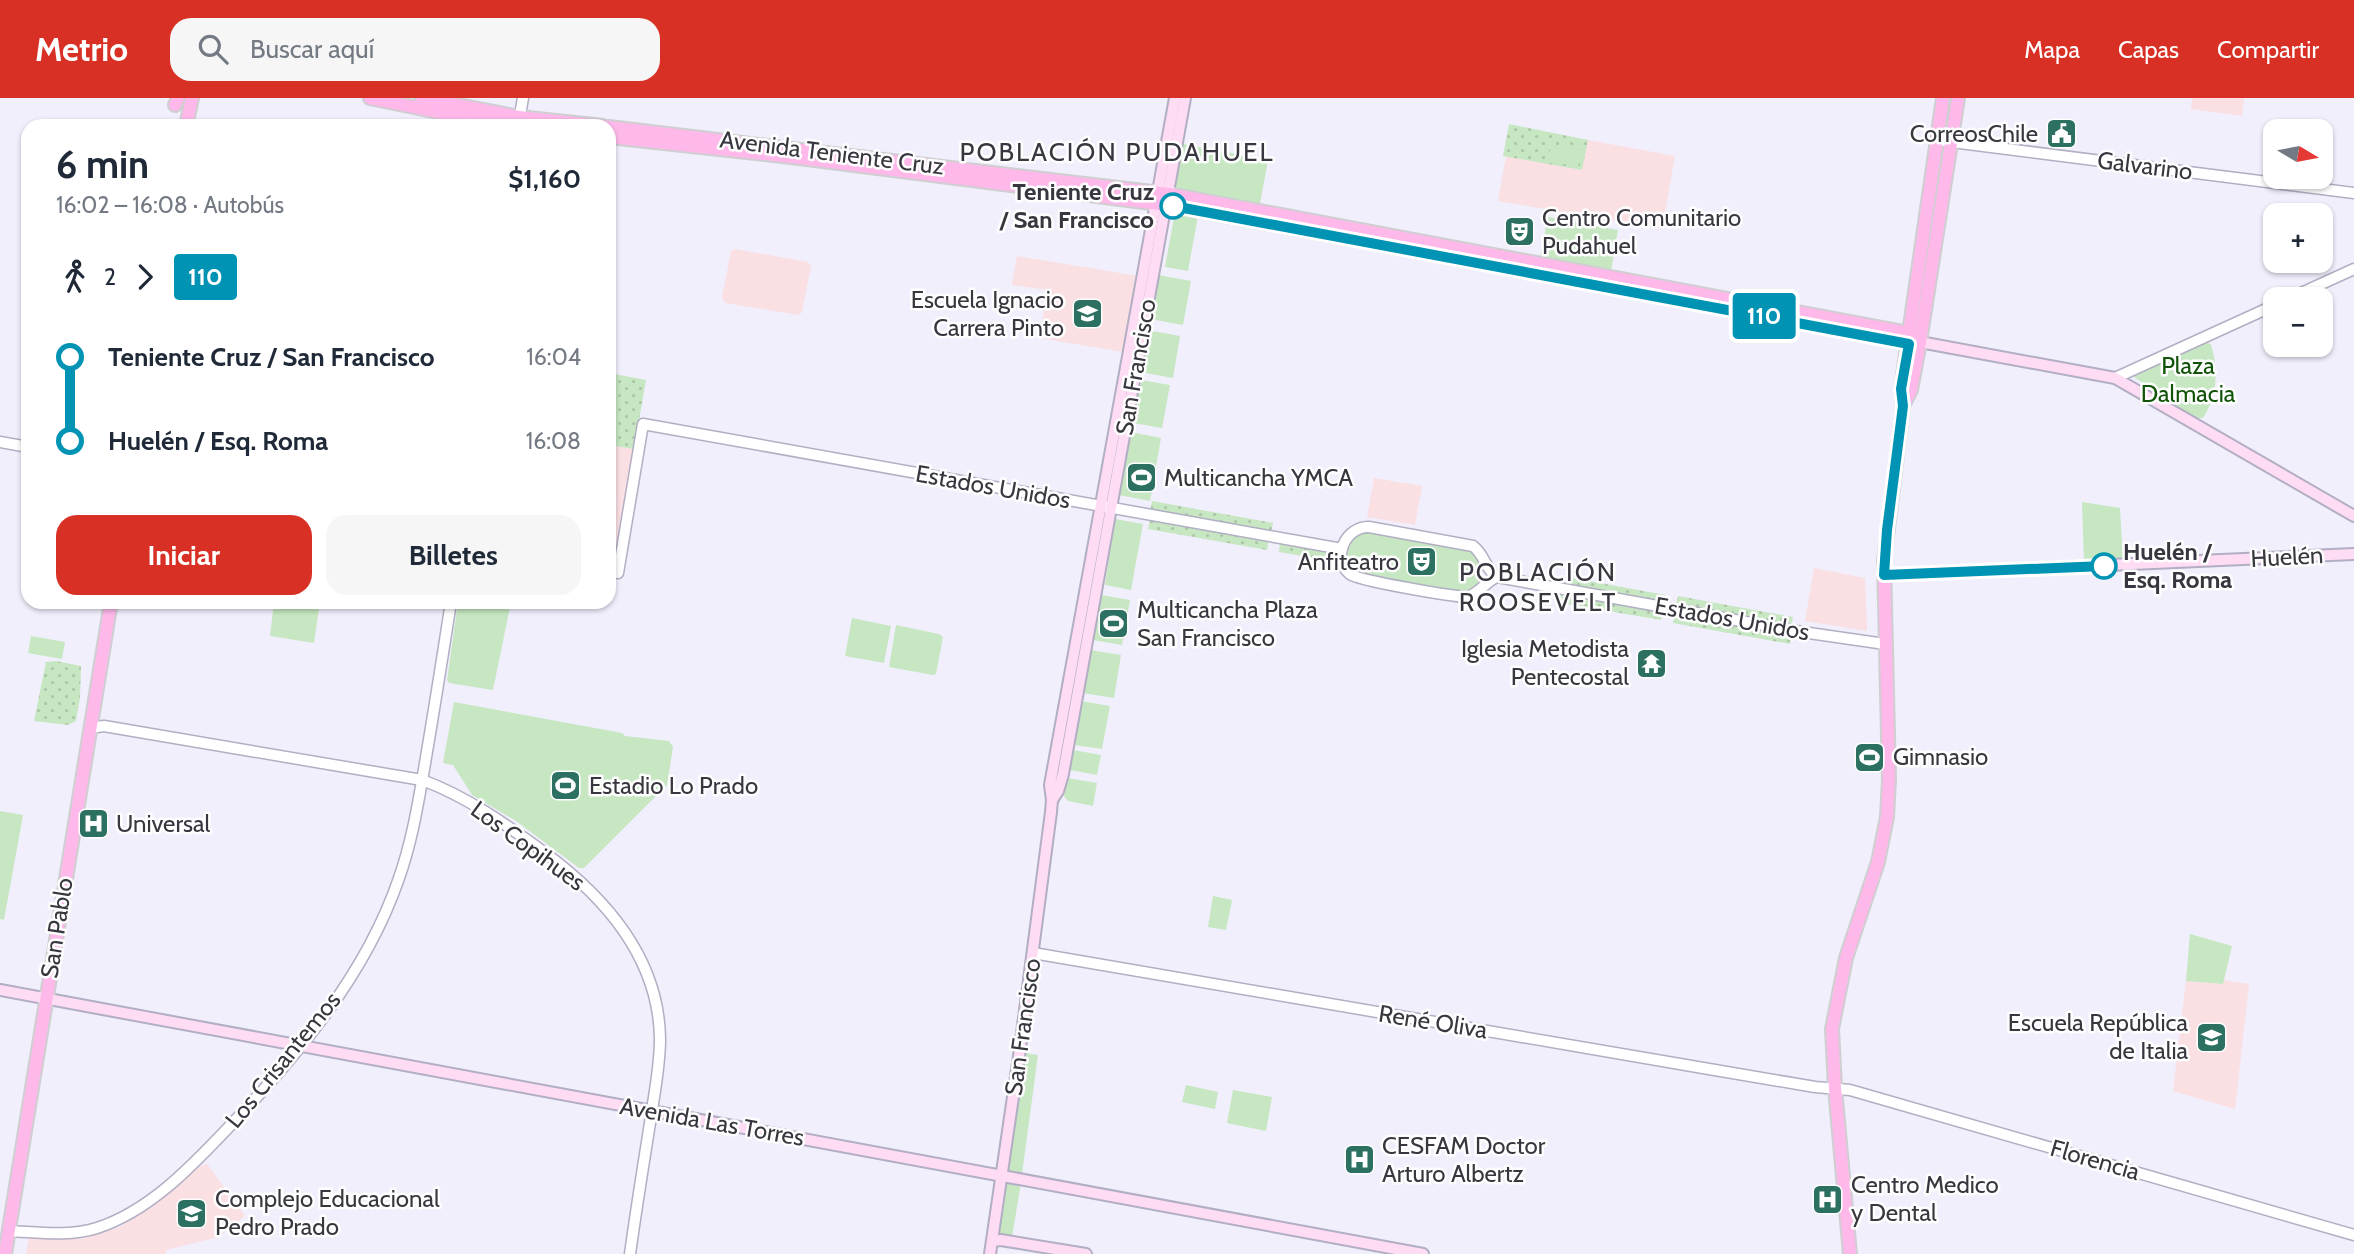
<!DOCTYPE html>
<html lang="es">
<meta charset="utf-8">
<style>
body{margin:0;font-family:Cabin,sans-serif;background:#f6f6f7;color:#1f2937;height:100vh;display:flex;flex-direction:column;font-size:26px;white-space:nowrap}
*{box-sizing:border-box;margin:0}
p{font-size:23px;color:#747a83}
.icon{flex:none;width:38px;height:38px;fill:none;stroke:currentColor;stroke-width:2;stroke-linecap:round;stroke-linejoin:round}
.map{position:relative;flex:1;overflow:hidden}
.drawer{position:absolute;left:21px;top:21px;width:595px;height:490px;display:flex;flex-direction:column;background:#fff;border-radius:21px;box-shadow:0 2px 5px #0004}
.drawer>*{flex:none}
.badge{padding:0 14px;border-radius:5px;font-size:24px;line-height:46px}
.needle{width:46px;rotate:100deg}
.buttons{position:absolute;left:2263px;top:21px;display:grid;gap:14px}
.buttons a{display:grid;place-items:center;width:70px;height:70px;border-radius:14px;background:#fff;box-shadow:0 2px 5px #0004;font-size:35px}
.map>.badge{position:absolute;translate:-50% -50%;box-shadow:0 0 0 4px #fff}
.legs{display:flex;align-items:center;gap:10px;height:77px;padding:0 35px;font-size:23px}
.legs p{margin-inline-start:auto}
.headline{display:flex;align-items:center;justify-content:space-between;height:119px;padding:0 35px}
h1{font-size:38px;font-weight:800;line-height:52px}
.button{display:flex;gap:14px;margin-top:auto;padding:14px 35px}
.button a{flex:1;height:80px;border-radius:21px;background:#d93025;color:#fff;font-size:28px;font-weight:800;line-height:80px;text-align:center}
.button a+a{background:#f6f6f7;color:#1f2937}
ul{padding:0 35px;list-style:none}
li{display:flex;align-items:center;gap:24px;height:84px;font-size:26px}
li i{display:grid;place-items:center;width:10px;height:100%;margin:0 9px;background:currentColor}
li i::after{content:'';width:18px;height:18px;margin:-9px;border:5px solid;border-radius:50%;background:#fff}
li p{margin-inline-start:auto}
li:first-child i{background:linear-gradient(#0000 50%,currentColor 0)}
li:last-child i{background:linear-gradient(currentColor 50%,#0000 0)}
header{display:flex;align-items:center;gap:42px;box-sizing:border-box;height:98px;padding:0 35px;background:#d93025;color:#fff}
header strong{font-size:33px}
nav{display:flex;gap:38px;margin-inline-start:auto;font-size:24px}
.search{width:490px;height:63px;background:#f6f6f7;display:flex;align-items:center;gap:18px;box-sizing:border-box;padding:0 24px;border-radius:21px;color:#747a83;font-size:26px}
.map>svg:first-child{display:block}
.education{fill:#fadfe3}
.grass{fill:url(#grass-dots)}
.park{fill:#c6e7c2}
.lines{fill:none;stroke-linecap:round;stroke-linejoin:round}
.tertiary-casing{stroke:#b2aec3;stroke-width:13}
.secondary-casing{stroke:#b2aec3;stroke-width:14}
.primary-casing{stroke:#cfcfd1;stroke-width:16}
.tertiary{stroke:#fff;stroke-width:10}
.secondary{stroke:#fedcf4;stroke-width:10}
.primary{stroke:#feb8ea;stroke-width:12}
.line-1-casing{stroke:#fff;stroke-width:16}
.line-1{stroke:#0093b3;stroke-width:10}
.stop-1-dot{fill:#fff;stroke:#0093b3;stroke-width:3.5}
.labels{text-anchor:middle;stroke-width:5;stroke-linejoin:round;paint-order:stroke}
.poi-label{font-size:24px;fill:#38363f;stroke:#fefefe;text-anchor:start}
.street-label{font-size:24px;fill:#38363f;stroke:#fefefe}
.stop-label{font-size:24px;font-weight:bold;fill:#38363f;stroke:#fefefe;text-anchor:end}
.park-label{font-size:24px;fill:#115308;stroke:#fefefe}
.neighbourhood-label{font-size:26px;letter-spacing:2px;fill:#38363f;stroke:#fefefe}
</style>
<header>
<strong>Metrio</strong>
<div class="search"><svg class="icon" aria-label="search" viewBox="0 0 24 24"><circle cx="10" cy="10" r="6"/><path d="M15 15l6 6"/></svg>Buscar aquí</div>
<nav><a>Mapa</a><a>Capas</a><a>Compartir</a></nav>
</header>
<div class="map">
<svg width="2354" height="1156" viewBox="0 0 2354 1156">
<defs>
<pattern id="grass-dots" width="8" height="8" patternUnits="userSpaceOnUse" patternTransform="scale(1.75)"><rect width="8" height="8" fill="#c6e7c2"/><path d="M2 2h.1M6 6h.1" fill="none" stroke="#abc7a8" stroke-width="1.8" stroke-linecap="round"/></pattern>
</defs>
<rect width="100%" height="100%" fill="#f1effc"/>
<!-- education -->
<g class="education">
<path d="M2192 0H2244L2242 18 2191 11Z"/>
<path d="M1588 42 1675 58 1662 131 1498 103 1506 58 1581 72Z"/>
<path d="M735 151 808 164 811 168 802 214 799 217 725 205 722 200 731 153Z"/>
<path d="M1017 158 1138 178 1124 254 1039 240 1048 192 1012 187Z"/>
<path d="M609 347 634 351 615 450 609 448Z"/>
<path d="M1374 380 1422 388 1415 427 1367 419Z"/>
<path d="M1814 470 1865 480 1867 533 1805 523Z"/>
<path d="M2224 882 2249 886 2235 1011 2173 993 2186 883 2223 886Z"/>
<path d="M207 1066 245 1118 218 1139 166 1152 165 1156H26L29 1139 81 1141 120 1129 148 1111 200 1068Z"/>
</g>
<!-- grass -->
<g class="grass">
<path d="M1509 26 1588 42 1582 72 1503 58Z"/>
<path d="M609 275 646 282 634 351 609 347Z"/>
<path d="M1152 403 1273 425 1271 435 1150 414Z"/>
<path d="M1150 421 1269 441 1267 452 1148 431Z"/>
<path d="M1280 444 1334 453 1332 463 1279 454Z"/>
<path d="M1561 478 1666 497 1665 506 1559 487Z"/>
<path d="M1557 494 1663 512 1661 522 1555 504Z"/>
<path d="M1678 498 1793 519 1791 528 1676 508Z"/>
<path d="M1675 515 1791 535 1790 546 1673 525Z"/>
<path d="M56 563 81 568 80 600 76 623 68 627 34 623 46 564Z"/>
</g>
<!-- park -->
<g class="park">
<path d="M1183 46 1268 62 1260 106 1175 92Z"/>
<path d="M1551 46 1581 52 1578 69 1548 63Z"/>
<path d="M1175 114 1198 118 1188 173 1165 169Z"/>
<path d="M1548 119 1618 132 1611 173 1540 160Z"/>
<path d="M1158 177 1191 183 1183 227 1150 221Z"/>
<path d="M1147 232 1180 238 1173 280 1140 274Z"/>
<path d="M2206 243 2211 247C2219 272 2217 298 2203 320H2194L2131 277Z"/>
<path d="M1141 282 1170 287 1162 330 1133 325Z"/>
<path d="M1131 334 1161 340 1150 403 1119 397Z"/>
<path d="M2082 404 2120 410 2123 463 2084 465Z"/>
<path d="M1115 421 1143 426 1131 492 1105 487Z"/>
<path d="M1365 432 1472 451 1481 464 1478 490 1467 496 1358 475C1337 461 1347 443 1365 432Z"/>
<path d="M1101 497 1130 502 1122 547 1093 542Z"/>
<path d="M274 504H320L314 545 270 538Z"/>
<path d="M458 504H511L493 592 449 585 447 582Z"/>
<path d="M852 520 891 528 884 565 845 558Z"/>
<path d="M896 527 939 536 943 539 936 576 933 577 889 569Z"/>
<path d="M31 538 65 544 62 561 28 555Z"/>
<path d="M1090 552 1121 557 1114 600 1083 595Z"/>
<path d="M1081 603 1110 608 1102 651 1074 647Z"/>
<path d="M454 604 622 635 625 638 669 643 673 649 667 687 584 770H579L516 723 472 697 453 667 443 665Z"/>
<path d="M1073 652 1101 657 1097 677 1070 672Z"/>
<path d="M1067 680 1097 685 1093 708 1068 703 1064 698Z"/>
<path d="M0 713 23 717 4 822 0 821Z"/>
<path d="M1213 798 1232 802 1226 832 1208 829Z"/>
<path d="M2190 836 2232 848 2223 886 2186 883Z"/>
<path d="M1025 955 1038 957 1022 1076 1008 1073 1022 959Z"/>
<path d="M1186 987 1218 994 1215 1011 1182 1004Z"/>
<path d="M1233 992 1272 999 1266 1033 1227 1025Z"/>
<path d="M1007 1083 1021 1085 1012 1139 1001 1137 998 1133 1004 1086Z"/>
</g>
<g class="lines">
<defs>
<g id="tertiary">
<path d="M518 28 523 0"/>
<path d="M1936 42 2354 95"/>
<path d="M2288 201 2354 171"/>
<path d="M2115 280 2275 207"/>
<path d="M0 344 28 349"/>
<path d="M609 473 618 475 643 326 1342 451"/>
<path d="M1497 479C1485 484 1479 496 1467 499 1451 498 1359 483 1350 476 1330 461 1346 428 1369 429L1473 448C1485 457 1485 471 1497 479L1802 534 1885 546"/>
<path d="M90 630 104 628 422 682C466 698 507 727 545 755 606 800 659 861 660 941 660 969 654 997 650 1025 643 1069 636 1112 630 1156"/>
<path d="M1033 855 1709 971 1815 989 1850 992 2354 1137"/>
<path d="M8 1133C37 1134 69 1139 97 1130 149 1113 190 1070 227 1031 297 958 366 877 399 780 411 746 417 712 423 677 433 619 442 562 451 504"/>
</g>
<g id="secondary">
<path d="M1920 244 2115 280 2354 418"/>
<path d="M1884 477 2354 456"/>
<path d="M1052 702 1058 693 1063 676 1185 0"/>
<path d="M0 892 1423 1156"/>
<path d="M992 1143 1001 1142 1086 1156"/>
<path d="M990 1156 1019 958 1051 714 1052 702 1050 687 1175 0"/>
</g>
<g id="primary">
<path d="M370 0 506 28"/>
<path d="M422 0 519 19 603 28"/>
<path d="M175 7 178 0"/>
<path d="M186 28 192 0"/>
<path d="M609 29 1169 96 1909 235 1920 244"/>
<path d="M609 39 791 59 1167 107 1903 244H1920"/>
<path d="M1904 306 1911 292 1920 244 1958 0"/>
<path d="M5 1156 111 504"/>
<path d="M1850 1156 1835 990 1832 931 1846 860 1878 764 1887 719 1889 681 1884 463 1903 308 1901 291 1943 0"/>
</g>
</defs>
<!-- tertiary casing -->
<use href="#tertiary" class="tertiary-casing"/>
<!-- secondary casing -->
<use href="#secondary" class="secondary-casing"/>
<!-- primary casing -->
<use href="#primary" class="primary-casing"/>
<!-- tertiary -->
<use href="#tertiary" class="tertiary"/>
<!-- secondary -->
<use href="#secondary" class="secondary"/>
<!-- primary -->
<use href="#primary" class="primary"/>
</g>
<g class="lines">
<defs>
<path id="line-1" d="M1173 108 1909 246 1901 291 1903 308 1887 432 1884 477 2104 468"/>
</defs>
<!-- line-1 casing -->
<use href="#line-1" class="line-1-casing"/>
<!-- line-1 -->
<use href="#line-1" class="line-1"/>
</g>
<!-- icons -->
<defs>
<symbol id="civic-square" viewBox="-11 -11 22 22"><rect x="-9" y="-9" width="18" height="18" rx="4" fill="#2c7062" stroke="#fefefe"/><path d="M-.6-6.5H3V-4.5H.6V-3L4-1V1h2V6H-6V1h2V-1L-.6-3ZM-1.2 2.5V6h2.4V2.5Z" fill="#fff"/></symbol>
<symbol id="theatre-square" viewBox="-11 -11 22 22"><rect x="-9" y="-9" width="18" height="18" rx="4" fill="#2c7062" stroke="#fefefe"/><path d="M-5-5.5Q0-4 5-5.5V0Q5 5 0 6Q-5 5-5 0ZM-3.3-2.5H-1v1.5H-3.3ZM1-2.5H3.3v1.5H1ZM-2.8 1Q0 5.5 2.8 1Z" fill="#fff"/></symbol>
<symbol id="school-square" viewBox="-11 -11 22 22"><rect x="-9" y="-9" width="18" height="18" rx="4" fill="#2c7062" stroke="#fefefe"/><path d="M0-5L7-2L0 1L-7-2ZM-4 1L0 2.5L4 1V4Q0 6-4 4Z" fill="#fff"/></symbol>
<symbol id="stadium-square" viewBox="-11 -11 22 22"><rect x="-9" y="-9" width="18" height="18" rx="4" fill="#2c7062" stroke="#fefefe"/><path d="M0-5a6.5 5 0 1 0 0 10a6.5 5 0 1 0 0-10ZM-3.5-1.8h7v3.6h-7Z" fill="#fff"/></symbol>
<symbol id="temple-square" viewBox="-11 -11 22 22"><rect x="-9" y="-9" width="18" height="18" rx="4" fill="#2c7062" stroke="#fefefe"/><path d="M0-6L5-2H3V0L6.5 2.5H4V6H1.5V3h-3V6H-4V2.5H-6.5L-3 0V-2H-5Z" fill="#fff"/></symbol>
<symbol id="hospital-square" viewBox="-11 -11 22 22"><rect x="-9" y="-9" width="18" height="18" rx="4" fill="#2c7062" stroke="#fefefe"/><path d="M-5-5h3v3.5h4V-5h3V5h-3V1.5h-4V5h-3Z" fill="#fff"/></symbol>
</defs>
<g fill-rule="evenodd">
<use href="#civic-square" x="2044" y="18" width="35" height="35"/>
<use href="#theatre-square" x="1502" y="116" width="35" height="35"/>
<use href="#school-square" x="1070" y="198" width="35" height="35"/>
<use href="#stadium-square" x="1124" y="362" width="35" height="35"/>
<use href="#theatre-square" x="1404" y="446" width="35" height="35"/>
<use href="#stadium-square" x="1096" y="508" width="35" height="35"/>
<use href="#temple-square" x="1634" y="548" width="35" height="35"/>
<use href="#stadium-square" x="1852" y="642" width="35" height="35"/>
<use href="#stadium-square" x="548" y="670" width="35" height="35"/>
<use href="#hospital-square" x="76" y="708" width="35" height="35"/>
<use href="#school-square" x="2194" y="922" width="35" height="35"/>
<use href="#hospital-square" x="1342" y="1044" width="35" height="35"/>
<use href="#hospital-square" x="1810" y="1084" width="35" height="35"/>
<use href="#school-square" x="174" y="1098" width="35" height="35"/>
</g>
<!-- markers -->
<g class="stop-1-dot">
<circle cx="1173" cy="108" r="12"/>
<circle cx="2104" cy="468" r="12"/>
</g>
<g class="labels">
<!-- poi labels -->
<g class="poi-label">
<text x="2038" y="44" text-anchor="end">CorreosChile</text>
<text x="1542" y="128">Centro Comunitario<tspan x="1542" dy="28">Pudahuel</tspan></text>
<text x="1064" y="210" text-anchor="end">Escuela Ignacio<tspan x="1064" dy="28">Carrera Pinto</tspan></text>
<text x="1164" y="388">Multicancha YMCA</text>
<text x="1399" y="472" text-anchor="end">Anfiteatro</text>
<text x="1137" y="520">Multicancha Plaza<tspan x="1137" dy="28">San Francisco</tspan></text>
<text x="1629" y="559" text-anchor="end">Iglesia Metodista<tspan x="1629" dy="28">Pentecostal</tspan></text>
<text x="1893" y="667">Gimnasio</text>
<text x="589" y="696">Estadio Lo Prado</text>
<text x="116" y="734">Universal</text>
<text x="2188" y="933" text-anchor="end">Escuela República<tspan x="2188" dy="28">de Italia</tspan></text>
<text x="1382" y="1056">CESFAM Doctor<tspan x="1382" dy="28">Arturo Albertz</tspan></text>
<text x="1851" y="1095">Centro Medico<tspan x="1851" dy="28">y Dental</tspan></text>
<text x="215" y="1109">Complejo Educacional<tspan x="215" dy="28">Pedro Prado</tspan></text>
</g>
<!-- street labels -->
<g class="street-label">
<text transform="translate(832 55) rotate(7)" y="8">Avenida Teniente Cruz</text>
<text transform="translate(2145 68) rotate(7)" y="8">Galvarino</text>
<text transform="translate(1136 269) rotate(-80)" y="8">San Francisco</text>
<text transform="translate(993 389) rotate(10)" y="8">Estados Unidos</text>
<text transform="translate(2287 459) rotate(-3)" y="8">Huelén</text>
<text transform="translate(1732 521) rotate(10)" y="8">Estados Unidos</text>
<text transform="translate(528 748) rotate(36)" y="8">Los Copihues</text>
<text transform="translate(57 830) rotate(-81)" y="8">San Pablo</text>
<text transform="translate(1433 924) rotate(9)" y="8">René Oliva</text>
<text transform="translate(1023 929) rotate(-82)" y="8">San Francisco</text>
<text transform="translate(283 962) rotate(-51)" y="8">Los Crisantemos</text>
<text transform="translate(712 1024) rotate(10)" y="8">Avenida Las Torres</text>
<text transform="translate(2095 1062) rotate(16)" y="8">Florencia</text>
</g>
<!-- stop labels -->
<g class="stop-label">
<text x="1154" y="102">Teniente Cruz<tspan x="1154" dy="28">/ San Francisco</tspan></text>
<text x="2123" y="462" text-anchor="start">Huelén /<tspan x="2123" dy="28">Esq. Roma</tspan></text>
</g>
<!-- park labels -->
<g class="park-label">
<text x="2188" y="276">Plaza<tspan x="2188" dy="28">Dalmacia</tspan></text>
</g>
<!-- neighbourhood labels -->
<g class="neighbourhood-label">
<text x="1117" y="63">POBLACIÓN PUDAHUEL</text>
<text x="1538" y="483">POBLACIÓN<tspan x="1538" dy="30">ROOSEVELT</tspan></text>
</g>
</g>
</svg>
<div class="buttons">
<a><svg class="needle" viewBox="-14 -14 28 28"><path d="M0-13l5 13h-10z" fill="#e53935"/><path d="M0 13l5-13h-10z" fill="#747a83"/></svg></a>
<a>+</a>
<a>−</a>
</div>
<b class="badge" style="left:1764px;top:218px;background:#0093b3;color:#fff">110</b>
<section class="drawer">
<div class="headline"><div><h1>6 min</h1><p>16:02 – 16:08 · Autobús</p></div><b>$1,160</b></div>
<div class="legs"><svg class="icon" aria-label="walk" viewBox="0 0 24 24"><circle cx="13" cy="4" r="2"/><path d="M13 8l-2 6 4 7M11 14l-3 7M7 12l3-4h3l4 4"/></svg>2<svg class="icon" aria-label="forward" viewBox="0 0 24 24"><path d="M9 5l7 7-7 7"/></svg><b class="badge" style="background:#0093b3;color:#fff">110</b></div>
<ul>
<li><i style="color:#0093b3"></i><b>Teniente Cruz / San Francisco</b><p>16:04</p></li>
<li><i style="color:#0093b3"></i><b>Huelén / Esq. Roma</b><p>16:08</p></li>
</ul>
<div class="button"><a>Iniciar</a><a>Billetes</a></div>
</section>
</div>
